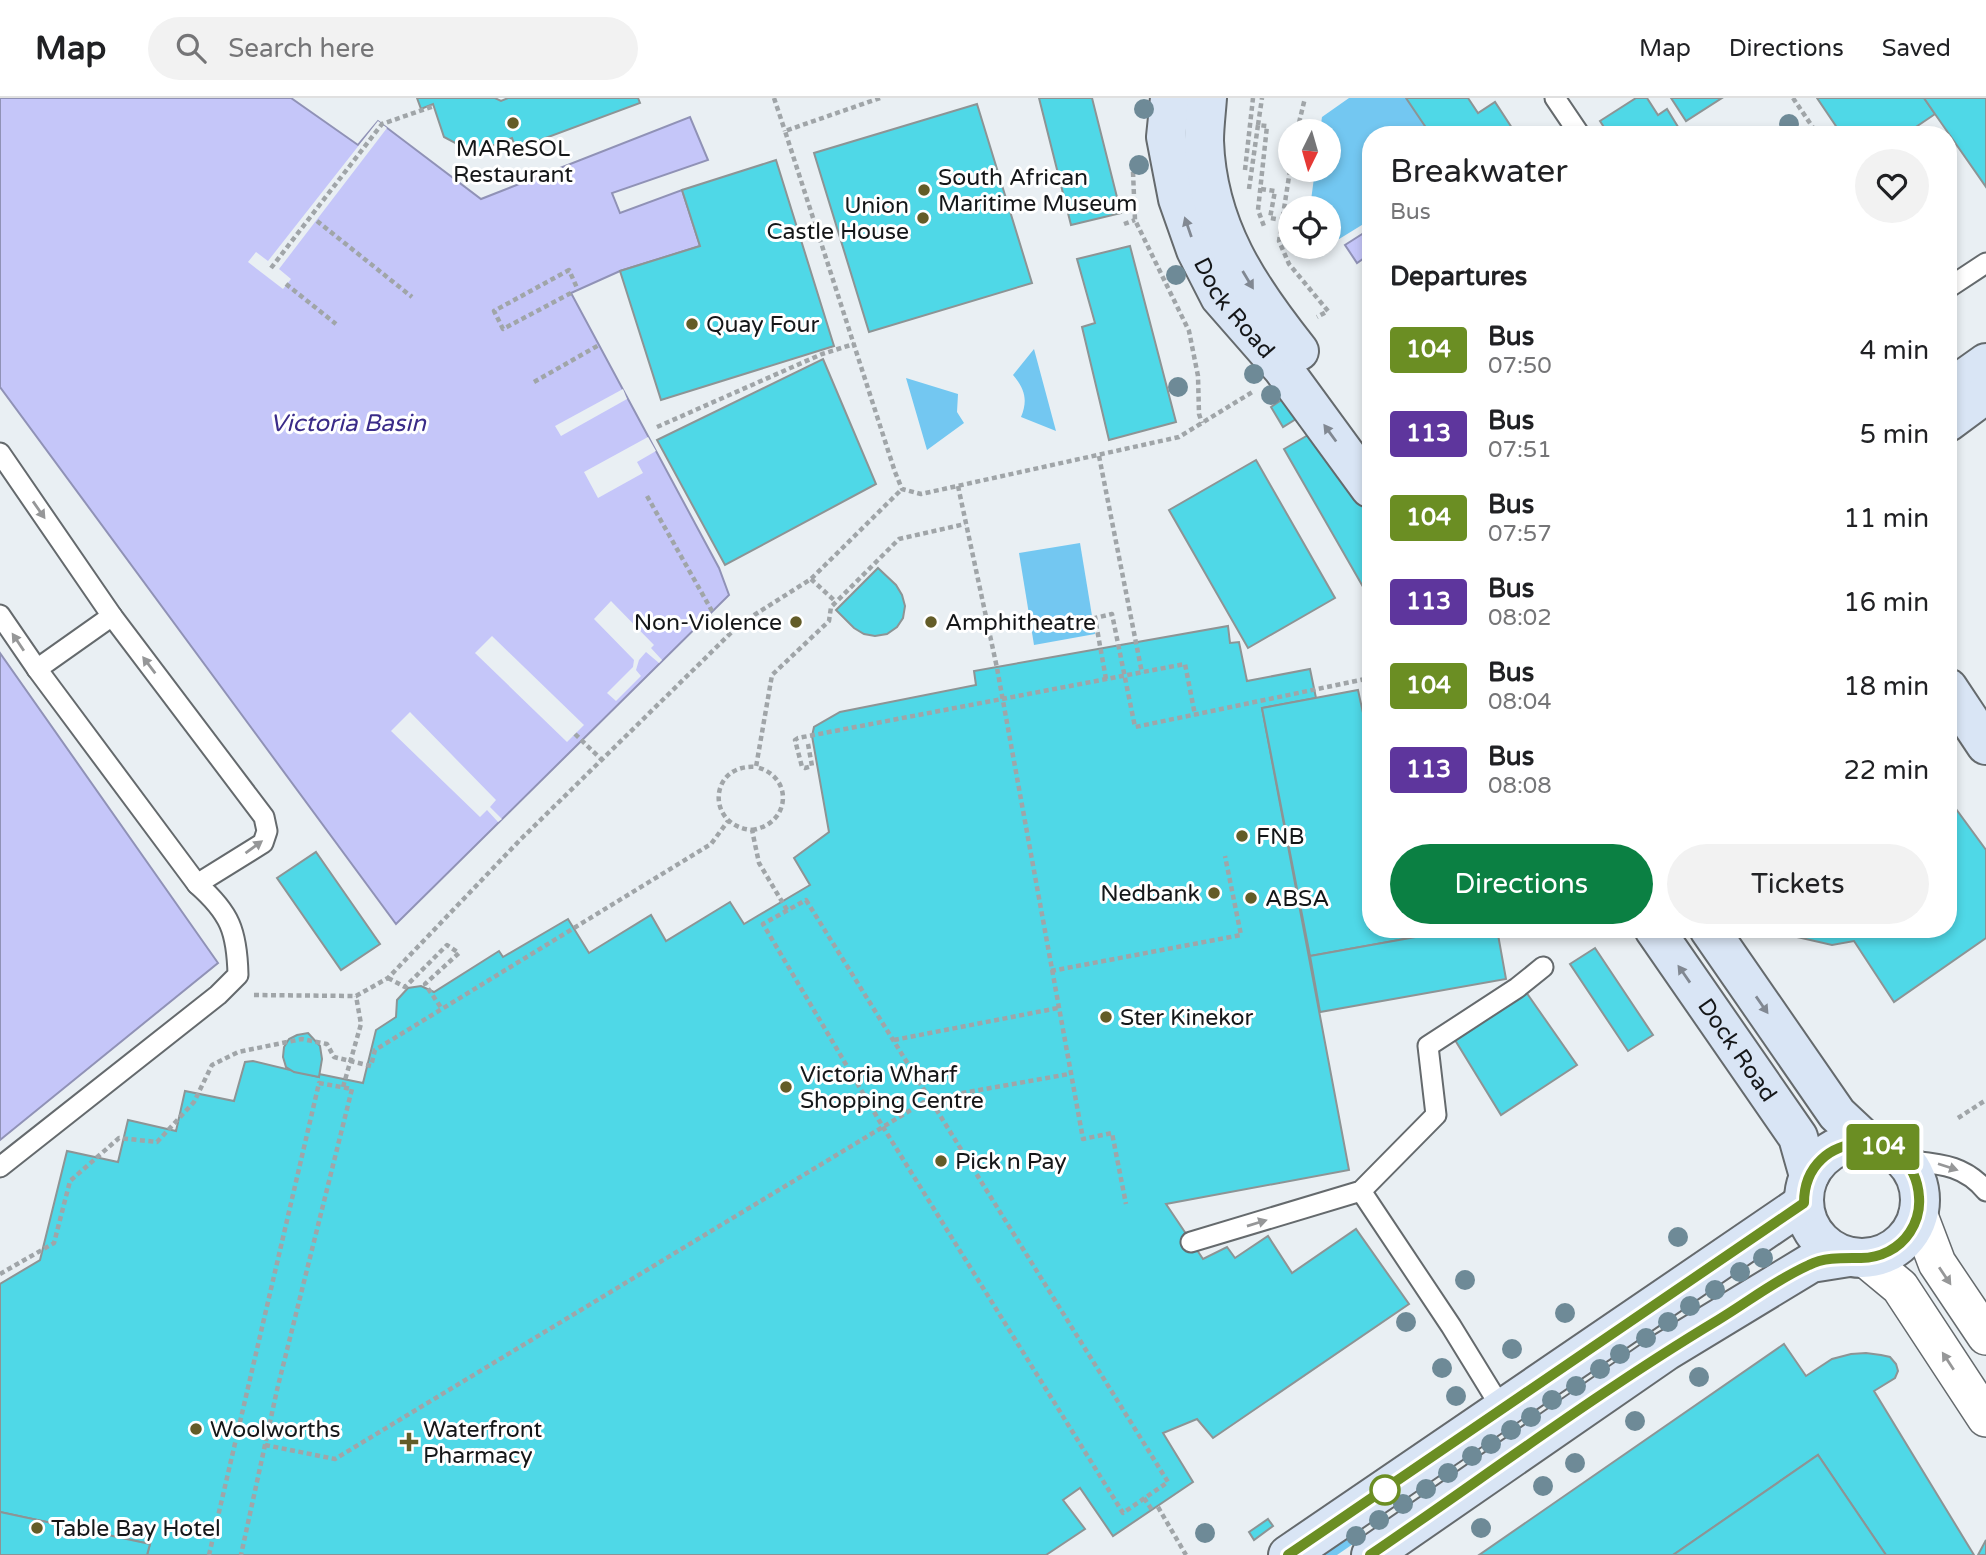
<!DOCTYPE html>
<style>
body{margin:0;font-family:"Varela Round",sans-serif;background:#f2f2f2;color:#202124;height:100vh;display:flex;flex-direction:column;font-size:26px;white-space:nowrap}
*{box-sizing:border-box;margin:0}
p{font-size:23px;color:#757577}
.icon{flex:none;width:38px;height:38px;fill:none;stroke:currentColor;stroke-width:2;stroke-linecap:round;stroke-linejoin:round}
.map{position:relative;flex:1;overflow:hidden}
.sheet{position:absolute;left:1362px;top:28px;width:595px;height:812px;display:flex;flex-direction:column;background:#fff;border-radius:28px;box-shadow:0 4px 10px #0003}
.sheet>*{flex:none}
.badge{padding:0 14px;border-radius:5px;font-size:24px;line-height:46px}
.needle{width:46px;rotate:185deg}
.tools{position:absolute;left:1278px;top:21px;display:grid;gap:14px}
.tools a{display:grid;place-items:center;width:63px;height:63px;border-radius:50%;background:#fff;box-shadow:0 4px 10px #0003;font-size:35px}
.map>.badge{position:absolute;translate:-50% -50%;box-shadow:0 0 0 4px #fff}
h2{padding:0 28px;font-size:26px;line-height:63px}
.round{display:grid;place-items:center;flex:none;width:74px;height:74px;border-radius:37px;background:#f2f2f2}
.headline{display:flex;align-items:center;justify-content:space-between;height:119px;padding:0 28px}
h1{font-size:33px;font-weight:600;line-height:52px}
.action{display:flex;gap:14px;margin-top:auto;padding:14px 28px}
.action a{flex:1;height:80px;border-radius:42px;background:#0b8043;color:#fff;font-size:28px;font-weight:600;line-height:80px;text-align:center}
.action a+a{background:#f2f2f2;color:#202124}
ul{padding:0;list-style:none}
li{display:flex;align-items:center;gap:21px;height:84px;padding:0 28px}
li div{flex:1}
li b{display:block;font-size:26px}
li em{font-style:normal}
li .badge{min-width:77px;font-weight:700;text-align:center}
header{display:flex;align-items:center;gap:42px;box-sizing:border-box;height:98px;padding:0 35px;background:#fff;border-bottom:2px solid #e0e0e0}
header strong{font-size:33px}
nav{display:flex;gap:38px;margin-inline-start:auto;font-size:24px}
.search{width:490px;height:63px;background:#f2f2f2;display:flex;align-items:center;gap:18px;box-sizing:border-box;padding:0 24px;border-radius:38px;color:#757577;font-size:26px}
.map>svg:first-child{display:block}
.green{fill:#73c7f1}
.water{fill:#c5c6f9;stroke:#9092b6;stroke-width:2}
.pier{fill:#e9eff3}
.building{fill:#4fd8e7;stroke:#8d9495;stroke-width:2}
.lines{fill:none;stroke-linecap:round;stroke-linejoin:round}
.lane-casing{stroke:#656a6d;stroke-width:23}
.street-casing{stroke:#656a6d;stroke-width:40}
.secondary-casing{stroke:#656a6d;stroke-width:42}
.path{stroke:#a0a5a8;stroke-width:4.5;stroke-dasharray:5 3.5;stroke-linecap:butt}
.lane{stroke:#fff;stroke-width:19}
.street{stroke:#fff;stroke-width:37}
.secondary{stroke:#d9e5f5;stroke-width:38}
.tree{fill:#6e8a97}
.oneway{fill:#818892}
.oneway2{fill:#969798}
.line-casing{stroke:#fff;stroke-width:16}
.line{stroke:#6b8e23;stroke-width:10}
.poi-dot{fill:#635c28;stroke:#fff;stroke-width:2.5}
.stop-dot{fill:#fff;stroke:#6b8e23;stroke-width:3.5}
.labels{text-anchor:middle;stroke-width:6;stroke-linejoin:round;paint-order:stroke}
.poi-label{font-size:23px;fill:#151719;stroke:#fff;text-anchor:start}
.street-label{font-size:23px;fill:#151719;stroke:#fff}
.water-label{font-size:24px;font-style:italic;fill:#3a2b88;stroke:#fff}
</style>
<header>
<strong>Map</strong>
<div class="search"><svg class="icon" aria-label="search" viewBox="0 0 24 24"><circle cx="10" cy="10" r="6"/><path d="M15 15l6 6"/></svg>Search here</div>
<nav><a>Map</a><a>Directions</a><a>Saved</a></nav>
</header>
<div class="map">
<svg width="1986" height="1457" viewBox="0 0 1986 1457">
<rect width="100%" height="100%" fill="#e9eff3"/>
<!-- green -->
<g class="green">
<path d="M1349 0H1406L1431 37H1370V122L1331 146 1328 142V110H1310L1315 72H1328V33H1320L1322 19Z"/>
<path d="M1034 251 1056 333 1021 319C1028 302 1025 291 1013 277Z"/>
<path d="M906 280 958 296 957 314 964 325 927 352Z"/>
<path d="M1080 445 1095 536 1034 547 1019 455Z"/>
<path d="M1348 1439 1353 1446 1337 1457H1322Z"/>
</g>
<!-- water -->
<g class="water">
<path d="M0 0H291L358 47 378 23 481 101 690 19 708 62 612 95 620 115 682 92 700 148 620 173 571 195 719 470 729 497 396 826 0 289Z"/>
<path d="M1370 131V156L1357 165 1345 147Z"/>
<path d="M0 555 218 865 0 1042Z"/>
</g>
<!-- pier -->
<g class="pier">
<path d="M378 23 387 30 279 171 291 181 283 191 248 164 256 154 268 163Z"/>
<path d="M623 291 627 301 561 338 555 328Z"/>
<path d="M648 339 656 353 637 364 643 375 598 400 584 374Z"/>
<path d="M611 503 654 547 651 550 662 562 659 565 646 554 639 562 636 572 641 578 616 603 607 595 633 569 634 562 594 521Z"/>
<path d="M492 538 584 627 567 644 475 555Z"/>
<path d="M410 614 496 702 490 709 502 721 498 724 487 712 480 719 391 633Z"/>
</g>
<!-- building -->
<g class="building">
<path d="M417 0H495L501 3 508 0H638L640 5 516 51 512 40 474 55 444 39 433 6 421 11Z"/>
<path d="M1039 0H1092L1121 115 1071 127Z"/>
<path d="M1406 0H1468L1478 15 1495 4 1514 33 1508 37H1431Z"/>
<path d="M1636 0H1647L1658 17 1667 11 1683 37H1609L1600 23Z"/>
<path d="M1671 0H1722L1686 23Z"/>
<path d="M1817 0H1924L1935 16 1904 37H1842Z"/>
<path d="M1924 0H1986V89L1935 16Z"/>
<path d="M977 6 1032 185 869 234 814 55Z"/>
<path d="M776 62 834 248 661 302 620 173 700 148 682 92Z"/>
<path d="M1130 148 1176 324 1109 342 1082 229 1095 225 1077 161Z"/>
<path d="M823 261 876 386 725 467 657 342Z"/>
<path d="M1283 301 1296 321 1283 329 1271 309Z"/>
<path d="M1315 333 1370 408V501L1284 351Z"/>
<path d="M1256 362 1335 500 1248 550 1169 412Z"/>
<path d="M878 470 896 487 902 497 905 508 903 520 897 529 887 536 875 538 864 536 854 530 836 512Z"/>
<path d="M1228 528 1230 545 1239 544 1247 583 1310 571 1316 600 1262 610 1349 1072 1166 1106 1203 1161 1227 1149 1235 1160 1268 1138 1292 1175 1356 1131 1409 1206 1213 1340 1197 1321 1163 1335 1193 1384 1113 1438 1080 1390 1063 1402 1085 1431 1046 1457H147L150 1446 0 1414V1186L40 1162 67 1053 118 1064 128 1022 176 1033 185 993 234 1003 245 964 253 963 319 979V976L363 985 376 932 396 919 397 902 408 890 421 888 434 894 499 853 503 859 568 821 589 855 651 817 666 843 730 804 744 826 810 787 794 760 829 734 812 638 814 629 840 614 976 587 974 573Z"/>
<path d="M1358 592 1370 647V831H1409L1410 840 1310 858 1262 610Z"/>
<path d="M1948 700 1986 752V840L1894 904 1854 843 1832 847 1784 836 1774 831H1948Z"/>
<path d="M316 754 380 846 341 872 277 780Z"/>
<path d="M1460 831H1497L1506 881 1320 914 1310 858Z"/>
<path d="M1595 850 1653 937 1628 953 1570 866Z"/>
<path d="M1526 894 1577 967 1501 1017 1455 942Z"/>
<path d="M308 935 320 948 322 961 319 979 294 974 286 969 283 959 284 949 289 941 297 937Z"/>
<path d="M1784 1246 1806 1278 1832 1261 1851 1256 1866 1255 1881 1257 1890 1259 1896 1266 1898 1273 1895 1280 1874 1293 1974 1457H1886L1818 1357 1673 1457H1479Z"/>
<path d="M1818 1357 1886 1457H1673Z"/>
<path d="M0 1414 150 1446 147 1457H0Z"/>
<path d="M1268 1421 1273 1428 1254 1442 1249 1434Z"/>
<path d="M1986 1442V1457H1978Z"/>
</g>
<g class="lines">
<defs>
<g id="lane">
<path d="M1555 0 1580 37"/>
<path d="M1948 190 1986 165"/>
<path d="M0 355 112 518 37 571"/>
<path d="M0 517 37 571 197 786C230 815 237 833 238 877L218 897 0 1069"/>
<path d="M112 518 264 719 267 733 263 745 197 786"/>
<path d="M1903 1062C1936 1066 1963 1065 1986 1093"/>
<path d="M1361 1093 1451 1228 1502 1311"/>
<path d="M1191 1144 1361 1093 1436 1017 1428 948 1517 890 1543 869"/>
</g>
<g id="street">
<path d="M1918 1115 1937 1165 1986 1238"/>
<path d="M1865 1160 1900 1189 1986 1320"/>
</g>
<g id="secondary">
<path id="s1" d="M1170 0 1166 39 1178 101 1196 152 1220 199 1283 271 1370 390"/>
<path d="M1207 0C1206 14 1204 29 1204 43 1207 128 1248 189 1299 253"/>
<path d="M1948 292 1986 265"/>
<path d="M1948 324 1986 296"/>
<path d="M1948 590 1986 647"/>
<path id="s2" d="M1654 831 1798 1039 1809 1078"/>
<path d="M1709 831 1837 1016 1869 1046"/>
<circle cx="1862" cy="1102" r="58"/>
<path d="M1288 1457 1804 1105"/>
<path d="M1371 1457 1666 1253 1811 1165 1849 1159"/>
</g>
</defs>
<!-- lane casing -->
<use href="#lane" class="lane-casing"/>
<!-- street casing -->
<use href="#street" class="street-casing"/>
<!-- secondary casing -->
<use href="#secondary" class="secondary-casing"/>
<!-- path -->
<g class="path">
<path d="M774 0 785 33"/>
<path d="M880 0 785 33 895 374 902 391 921 396 1179 339 1254 293"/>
<path d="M1793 0 1818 37"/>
<path d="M1258 27 1262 0"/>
<path d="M1297 33 1305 0"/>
<path d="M1245 72 1253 0"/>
<path d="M1290 72 1279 143 1289 166 1328 213 1317 219"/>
<path d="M1133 74 1135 122 1189 233 1198 278 1199 316 1202 325"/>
<path d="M1249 91 1258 27 1267 28 1258 112 1265 131"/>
<path d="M1261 91 1275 93 1270 120 1282 122"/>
<path d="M317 123 412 199"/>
<path d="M1124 126 1135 122"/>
<path d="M271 170 382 26 434 8"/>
<path d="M286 186 336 226"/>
<path d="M571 195 503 231 494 213 569 172 578 192"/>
<path d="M534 284 599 247"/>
<path d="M657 329 822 256 854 246"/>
<path d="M1099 358 1142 575"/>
<path d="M958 388 997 570 1083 1041 1112 1035 1126 1106"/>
<path d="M647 398 712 513"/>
<path d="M811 481 836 504"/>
<path d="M1106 581 1095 520 1112 516 1135 629 1370 580"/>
<path d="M575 636 602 662"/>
<path d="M808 646 812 668 805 670 802 669 795 642 798 640 1185 566 1195 617"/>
<path d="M752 732C791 726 794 678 756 669"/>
<path d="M806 802 1168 1384 1123 1415 883 1029 763 826Z"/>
<path d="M787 812 759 765 752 732C705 728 709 665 756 669L772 577 829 523 831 509 899 441 965 426"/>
<path d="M1051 873 1241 837 1225 758"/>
<path d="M388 880 405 889 447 847 459 855 425 886 442 911"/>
<path d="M254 897 356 898 388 880 520 742 740 526 811 481 902 391"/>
<path d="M894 942 1058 910"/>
<path d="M343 989 361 926 356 898"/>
<path d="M1958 1020 1986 1002"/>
<path d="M0 1176 54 1145 70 1083 119 1040 157 1044 194 1004 212 967 238 954 302 941 327 946 334 959 371 968 375 952 711 746 728 723"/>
<path d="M265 1347 335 1361 929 1001 1069 976"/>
<path d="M1144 1400 1152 1412"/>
<path d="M1158 1409 1186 1457"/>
<path d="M209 1457 319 985 352 991 277 1292 241 1457"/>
</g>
<!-- lane -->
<use href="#lane" class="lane"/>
<!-- street -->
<use href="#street" class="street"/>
<!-- secondary -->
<use href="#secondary" class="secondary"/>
</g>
<!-- trees -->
<g class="tree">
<circle cx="1144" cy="11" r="10"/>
<circle cx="1789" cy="26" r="10"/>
<circle cx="1139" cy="67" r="10"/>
<circle cx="1176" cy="177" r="10"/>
<circle cx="1254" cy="276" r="10"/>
<circle cx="1178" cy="289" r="10"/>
<circle cx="1271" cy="297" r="10"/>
<circle cx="1678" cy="1139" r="10"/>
<circle cx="1763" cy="1160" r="10"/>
<circle cx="1740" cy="1174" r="10"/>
<circle cx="1465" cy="1182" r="10"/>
<circle cx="1715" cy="1192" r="10"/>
<circle cx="1690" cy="1208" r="10"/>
<circle cx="1565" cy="1215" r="10"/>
<circle cx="1406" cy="1224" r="10"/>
<circle cx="1668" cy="1224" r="10"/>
<circle cx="1646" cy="1240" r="10"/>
<circle cx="1512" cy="1251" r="10"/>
<circle cx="1620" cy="1256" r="10"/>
<circle cx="1442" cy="1270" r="10"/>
<circle cx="1600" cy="1271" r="10"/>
<circle cx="1699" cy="1279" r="10"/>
<circle cx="1576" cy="1288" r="10"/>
<circle cx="1456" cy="1298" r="10"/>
<circle cx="1552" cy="1302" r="10"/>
<circle cx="1531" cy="1319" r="10"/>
<circle cx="1635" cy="1323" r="10"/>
<circle cx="1511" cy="1332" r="10"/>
<circle cx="1491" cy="1346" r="10"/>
<circle cx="1472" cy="1358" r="10"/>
<circle cx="1575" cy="1365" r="10"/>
<circle cx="1448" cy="1375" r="10"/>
<circle cx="1543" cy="1388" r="10"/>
<circle cx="1426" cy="1391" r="10"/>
<circle cx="1403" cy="1406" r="10"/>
<circle cx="1379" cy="1422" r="10"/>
<circle cx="1481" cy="1430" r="10"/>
<circle cx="1205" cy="1435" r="10"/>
<circle cx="1356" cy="1438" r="10"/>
</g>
<!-- one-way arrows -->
<defs><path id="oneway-solid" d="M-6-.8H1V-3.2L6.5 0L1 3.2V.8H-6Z" transform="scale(1.75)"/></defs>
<g class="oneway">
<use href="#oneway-solid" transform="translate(1188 129) rotate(-109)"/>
<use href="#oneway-solid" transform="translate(1248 182) rotate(59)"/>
<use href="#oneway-solid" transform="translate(1330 335) rotate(-126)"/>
<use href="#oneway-solid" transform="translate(1684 876) rotate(-125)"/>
<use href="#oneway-solid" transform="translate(1762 907) rotate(55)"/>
</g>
<g class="oneway2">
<use href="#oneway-solid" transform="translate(39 412) rotate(55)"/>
<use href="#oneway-solid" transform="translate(18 544) rotate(-124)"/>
<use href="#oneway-solid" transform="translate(149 567) rotate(-127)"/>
<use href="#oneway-solid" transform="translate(254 749) rotate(-36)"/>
<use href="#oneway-solid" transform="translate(1948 1069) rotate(18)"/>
<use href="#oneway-solid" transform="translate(1257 1125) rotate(-17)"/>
<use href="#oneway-solid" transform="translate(1945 1178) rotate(56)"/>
<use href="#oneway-solid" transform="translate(1948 1263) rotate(-123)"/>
</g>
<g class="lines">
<defs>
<path id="line" d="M1288 1457 1804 1105C1804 1028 1915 1026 1919 1099 1920 1111 1917 1123 1910 1134 1899 1151 1880 1160 1861 1160 1844 1160 1824 1159 1809 1167 1777 1181 1748 1204 1718 1222 1598 1294 1486 1378 1370 1457"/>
</defs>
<!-- line casing -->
<use href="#line" class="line-casing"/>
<!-- line -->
<use href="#line" class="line"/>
</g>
<!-- markers -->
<g class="poi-dot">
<circle cx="513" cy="25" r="7"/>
<circle cx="924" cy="92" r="7"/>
<circle cx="923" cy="120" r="7"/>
<circle cx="692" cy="226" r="7"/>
<circle cx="796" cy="524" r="7"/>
<circle cx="931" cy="524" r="7"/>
<circle cx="1242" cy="738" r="7"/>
<circle cx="1214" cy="795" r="7"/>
<circle cx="1251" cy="800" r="7"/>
<circle cx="1106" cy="919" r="7"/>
<circle cx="786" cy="989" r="7"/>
<circle cx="941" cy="1063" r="7"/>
<circle cx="196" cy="1331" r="7"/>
<path d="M405.5 1333.5h7v7h7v7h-7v7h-7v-7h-7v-7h7z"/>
<circle cx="37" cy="1430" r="7"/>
</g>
<circle class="stop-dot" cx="1385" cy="1392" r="14"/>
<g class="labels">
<!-- poi labels -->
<g class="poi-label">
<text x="513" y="58" text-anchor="middle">MAReSOL<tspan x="513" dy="26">Restaurant</tspan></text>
<text x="938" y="87">South African<tspan x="938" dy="26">Maritime Museum</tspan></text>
<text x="909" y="115" text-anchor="end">Union<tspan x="909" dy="26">Castle House</tspan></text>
<text x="706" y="234">Quay Four</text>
<text x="782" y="532" text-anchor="end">Non-Violence</text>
<text x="945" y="532">Amphitheatre</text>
<text x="1256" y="746">FNB</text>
<text x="1200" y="803" text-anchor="end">Nedbank</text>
<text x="1265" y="808">ABSA</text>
<text x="1120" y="927">Ster Kinekor</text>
<text x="800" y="984">Victoria Wharf<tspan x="800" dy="26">Shopping Centre</tspan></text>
<text x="955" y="1071">Pick n Pay</text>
<text x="210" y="1339">Woolworths</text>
<text x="423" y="1339">Waterfront<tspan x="423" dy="26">Pharmacy</tspan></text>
<text x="51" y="1438">Table Bay Hotel</text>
</g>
<!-- street labels -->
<g class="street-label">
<text dy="8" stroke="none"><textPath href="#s1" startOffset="226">Dock Road</textPath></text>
<text dy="8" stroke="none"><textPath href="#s2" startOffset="147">Dock Road</textPath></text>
</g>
<!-- water labels -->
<g class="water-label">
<text x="348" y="333">Victoria Basin</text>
</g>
</g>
</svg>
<div class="tools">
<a><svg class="needle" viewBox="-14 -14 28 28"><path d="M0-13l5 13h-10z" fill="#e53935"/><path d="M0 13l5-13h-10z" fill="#757577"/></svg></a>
<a><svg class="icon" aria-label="locate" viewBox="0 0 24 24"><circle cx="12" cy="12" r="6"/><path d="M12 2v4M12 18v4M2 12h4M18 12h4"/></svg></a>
</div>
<b class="badge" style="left:1883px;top:1049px;background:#6b8e23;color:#fff">104</b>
<section class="sheet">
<div class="headline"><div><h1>Breakwater</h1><p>Bus</p></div><a class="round"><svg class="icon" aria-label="heart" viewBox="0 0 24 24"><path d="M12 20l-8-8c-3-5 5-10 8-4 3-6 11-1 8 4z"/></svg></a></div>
<h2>Departures</h2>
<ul>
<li><span class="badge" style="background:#6b8e23;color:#fff">104</span><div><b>Bus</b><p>07:50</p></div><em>4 min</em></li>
<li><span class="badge" style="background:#5e369d;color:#fff">113</span><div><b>Bus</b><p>07:51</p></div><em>5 min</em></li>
<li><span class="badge" style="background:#6b8e23;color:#fff">104</span><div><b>Bus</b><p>07:57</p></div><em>11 min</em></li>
<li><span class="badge" style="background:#5e369d;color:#fff">113</span><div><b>Bus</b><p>08:02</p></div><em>16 min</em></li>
<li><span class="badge" style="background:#6b8e23;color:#fff">104</span><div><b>Bus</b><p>08:04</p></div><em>18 min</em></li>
<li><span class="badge" style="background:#5e369d;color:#fff">113</span><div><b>Bus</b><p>08:08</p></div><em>22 min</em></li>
</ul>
<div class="action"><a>Directions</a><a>Tickets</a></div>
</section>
</div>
